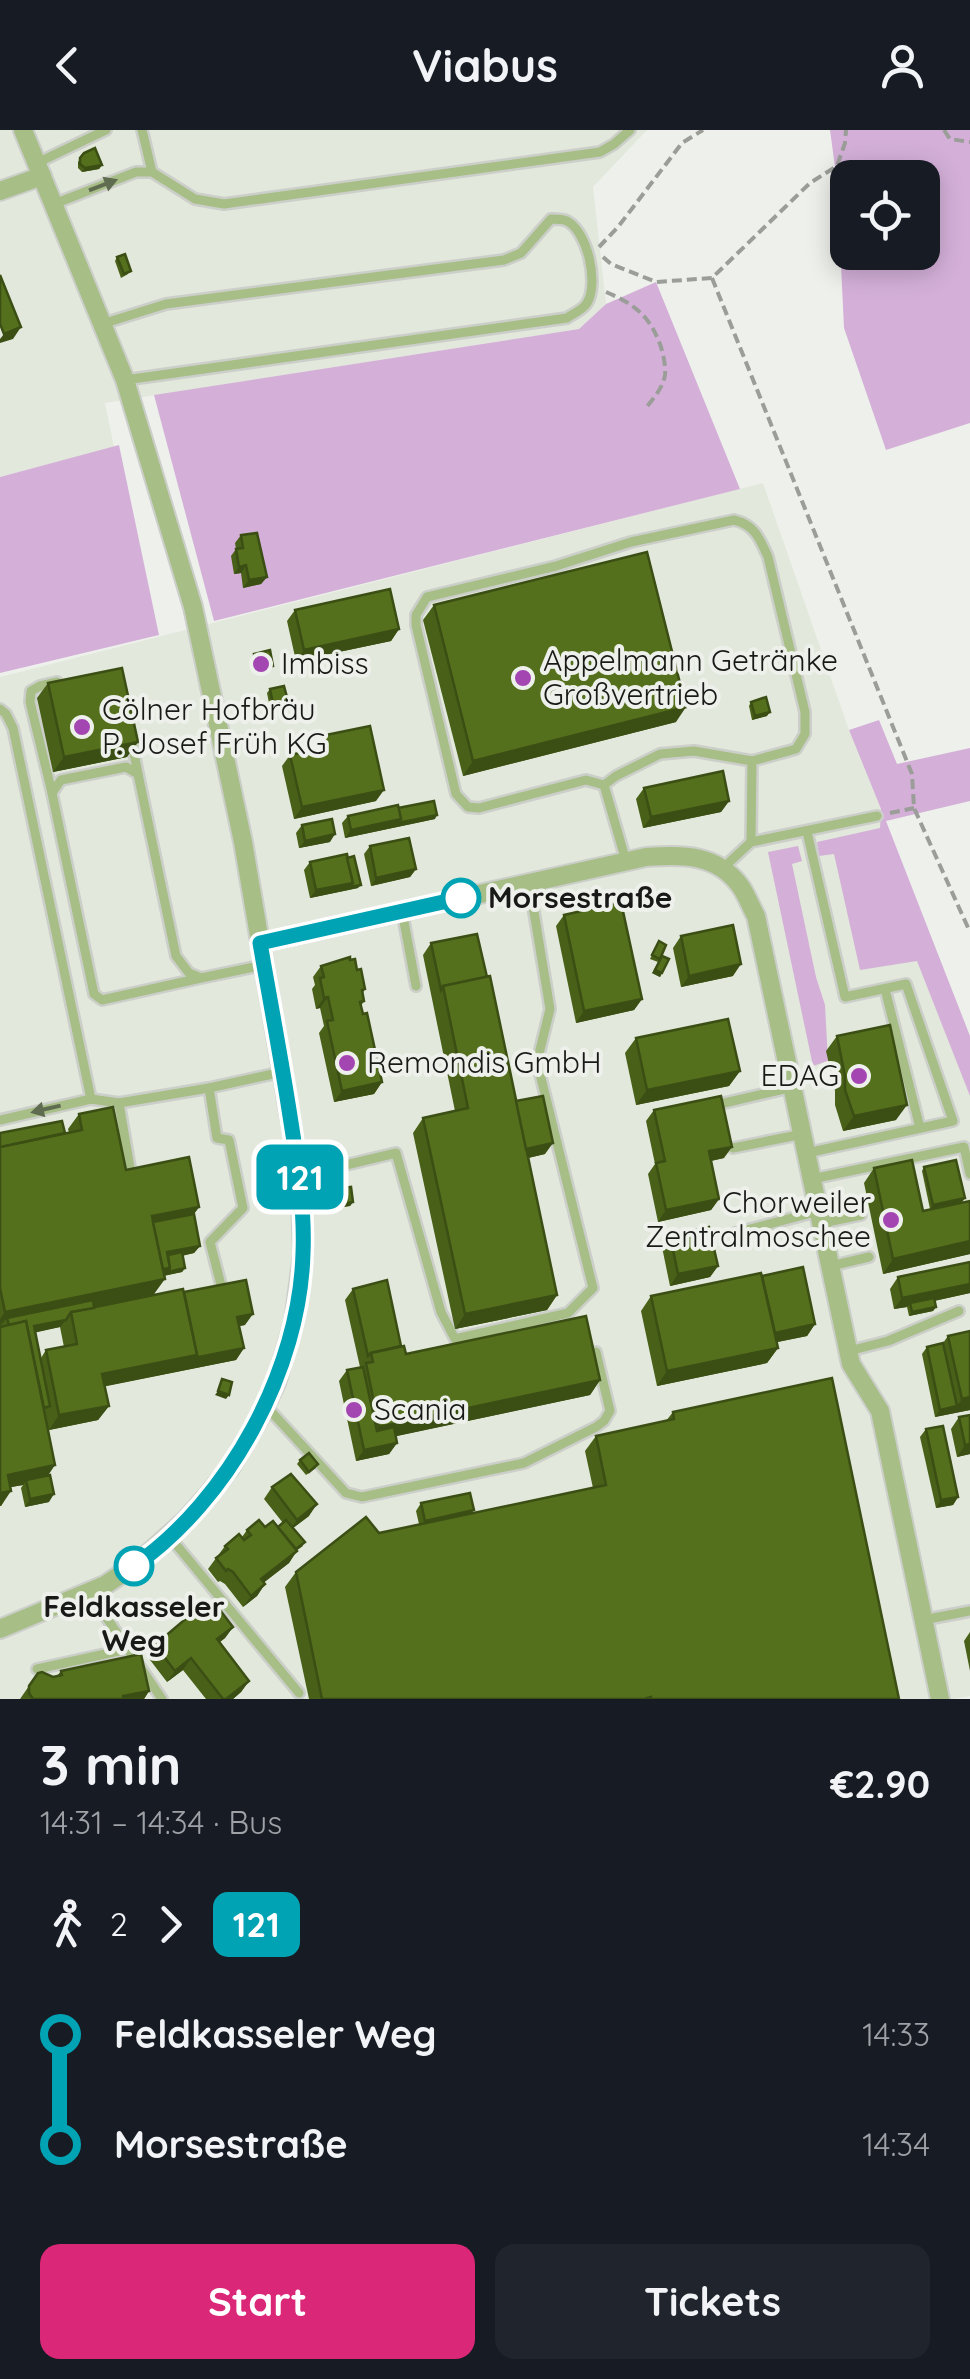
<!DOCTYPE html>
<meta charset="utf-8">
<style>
body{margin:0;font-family:Quicksand,sans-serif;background:#20242c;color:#f1f3f6;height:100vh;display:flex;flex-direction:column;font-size:38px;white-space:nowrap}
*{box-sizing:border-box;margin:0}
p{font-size:32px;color:#9ea1a6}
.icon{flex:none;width:55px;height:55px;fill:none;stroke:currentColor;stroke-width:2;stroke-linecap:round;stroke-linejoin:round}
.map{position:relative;height:1569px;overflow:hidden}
.panel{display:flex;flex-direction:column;background:#171b24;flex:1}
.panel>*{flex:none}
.badge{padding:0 20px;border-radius:15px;font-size:35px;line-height:65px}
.fabs{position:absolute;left:830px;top:30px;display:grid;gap:20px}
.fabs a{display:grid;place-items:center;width:110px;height:110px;border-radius:20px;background:#171b24;box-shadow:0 5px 25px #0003;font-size:50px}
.map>.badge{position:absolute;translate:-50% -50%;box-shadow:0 0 0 5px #fff}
.legs{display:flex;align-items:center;gap:15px;height:110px;padding:0 40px;font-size:32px}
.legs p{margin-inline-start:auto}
.overview{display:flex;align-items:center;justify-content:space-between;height:170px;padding:0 40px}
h1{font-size:55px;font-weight:800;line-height:75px}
.primary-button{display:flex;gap:20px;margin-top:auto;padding:20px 40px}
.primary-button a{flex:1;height:115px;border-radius:20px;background:#db2777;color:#fff;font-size:40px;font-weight:800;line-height:115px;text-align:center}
.primary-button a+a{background:#20242c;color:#f1f3f6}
ul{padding:0 40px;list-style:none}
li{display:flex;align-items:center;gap:35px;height:110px;font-size:38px}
li i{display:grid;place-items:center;width:15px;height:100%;margin:0 12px;background:currentColor}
li i::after{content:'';width:25px;height:25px;margin:-12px;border:8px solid;border-radius:50%;background:#171b24}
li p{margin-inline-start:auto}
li:first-child i{background:linear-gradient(#0000 50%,currentColor 0)}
li:last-child i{background:linear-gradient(currentColor 50%,#0000 0)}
header{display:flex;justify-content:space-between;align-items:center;height:130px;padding:0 40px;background:#171b24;font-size:45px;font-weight:800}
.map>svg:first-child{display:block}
.built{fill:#e2e8db}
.green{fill:#d4b0d9;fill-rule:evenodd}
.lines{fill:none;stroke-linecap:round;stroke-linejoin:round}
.service-casing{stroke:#cccfc9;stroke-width:14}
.minor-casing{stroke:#cccfc9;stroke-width:22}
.path{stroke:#9b9d98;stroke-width:4;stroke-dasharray:10 5;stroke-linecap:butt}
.service{stroke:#a7be87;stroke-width:9}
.minor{stroke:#a7be87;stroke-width:18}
.wall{fill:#486018;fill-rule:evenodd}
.shaded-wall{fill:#3b4e14}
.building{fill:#54701c;stroke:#3b4e14;stroke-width:2.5}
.oneway{fill:#606c50}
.line-1-casing{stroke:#fff;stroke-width:22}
.line-1{stroke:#00a3b4;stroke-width:15}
.poi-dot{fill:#a346b1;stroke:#eef1eb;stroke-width:4}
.stop-1-dot{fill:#fff;stroke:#00a3b4;stroke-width:5}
.labels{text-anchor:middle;stroke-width:8;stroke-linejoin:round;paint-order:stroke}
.poi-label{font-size:30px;fill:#191a18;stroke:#eef1eb;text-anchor:start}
.stop-label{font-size:30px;font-weight:bold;fill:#191a18;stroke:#eef1eb;text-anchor:start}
</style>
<header><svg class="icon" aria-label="back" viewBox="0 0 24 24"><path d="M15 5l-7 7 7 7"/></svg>Viabus<svg class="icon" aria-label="person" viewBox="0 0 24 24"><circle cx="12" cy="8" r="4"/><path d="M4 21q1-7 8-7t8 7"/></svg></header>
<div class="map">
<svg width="970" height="1569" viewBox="0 0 970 1569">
<rect width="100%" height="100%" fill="#eef1eb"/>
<!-- built -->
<g class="built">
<path d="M0 0H647L593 57 606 174 579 199 105 273 114 317 0 347Z"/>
<path d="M763 353 849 600 881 679 880 699 970 961V1566L954 1569H0V547Z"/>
</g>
<!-- green -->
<g class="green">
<path d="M830 0H970V293L886 320 844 198 837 52ZM848 48H922V122H848Z"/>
<path d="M656 152 740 359 214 491 154 265 579 199 606 174Z"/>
<path d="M119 315 159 505 0 543V347Z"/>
<path d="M879 590 897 634 970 618V671L886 691 970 906V966L917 831 860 840 834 724 819 726 817 712 880 698 881 679 849 600Z"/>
<path d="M798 716 802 731 792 734 816 847 825 875 828 931 813 936 768 722Z"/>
</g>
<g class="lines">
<defs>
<g id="service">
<path d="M142 0 152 42"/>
<path d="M37 33 106 0"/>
<path d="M54 74 136 42H152L195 69 224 74 600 22 614 14 630 0"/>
<path d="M102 194 166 174 504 130 521 123 551 89C556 89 563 89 567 91 588 102 599 154 587 173 583 180 574 183 567 188L125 250"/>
<path d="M0 579 6 584 13 598 91 969"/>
<path d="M131 607 138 644"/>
<path d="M604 655 616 646 660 624 694 621 752 631 796 619 805 604V582L768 427C760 409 755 395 734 390L631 412 556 436 427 467 416 485V495L456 664 468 677 479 678 586 650 604 655 626 731"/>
<path d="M52 663 30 572 31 561 40 556 57 552"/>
<path d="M751 712 752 631"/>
<path d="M723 738 751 712 877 686"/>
<path d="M402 781 416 856"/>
<path d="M201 848 102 870 94 864 52 663 61 650 126 637 138 644 176 826 189 843 201 848 264 835"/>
<path d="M885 859 920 998"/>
<path d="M209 958 217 1008 229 1010 243 1078 210 1112 221 1155"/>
<path d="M720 974 793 957"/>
<path d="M0 990 91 969 119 973"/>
<path d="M733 1018 803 1004"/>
<path d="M807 1023 953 991 906 854 845 867 807 702"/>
<path d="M130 1038 119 973 209 958 282 942"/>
<path d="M300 1046 396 1023 441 1182 455 1209 568 1183 593 1158 537 932 550 879 529 752"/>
<path d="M812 1049 964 1017 970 1044"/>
<path d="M822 1093 861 1085"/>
<path d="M735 1103 819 1081"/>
<path d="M831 1136 869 1127"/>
<path d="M849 1221 888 1211 959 1181"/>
<path d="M265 1275 346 1363 362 1367 524 1333 596 1297 604 1291 610 1281 596 1222"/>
<path d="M169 1406 299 1563"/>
<path d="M89 1462 162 1569"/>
<path d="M923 1490 970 1481"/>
<path d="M37 1539 128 1519"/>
</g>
<g id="minor">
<path d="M0 61 42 46"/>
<path d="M260 813 646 727C682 725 717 723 741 757 747 766 751 777 756 786L851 1234 880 1281 940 1569"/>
<path d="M0 1499 105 1455 138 1433 186 1390 208 1365 230 1338 258 1290 276 1253 294 1192 303 1124 300 1046 243 712 193 477 125 250 23 0"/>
</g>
</defs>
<!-- service casing -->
<use href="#service" class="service-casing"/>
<!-- minor casing -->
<use href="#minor" class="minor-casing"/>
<!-- path -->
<g class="path">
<path d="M944 0 950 9 970 12"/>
<path d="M599 117 618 97 682 13 703 0"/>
<path d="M603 127 611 134 656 152 712 148 810 53 837 36 845 13 846 0"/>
<path d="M712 148 912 644 914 678 970 802"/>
<path d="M606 162C634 174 649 185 660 214 663 223 666 236 665 245 663 258 653 269 645 279"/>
<path d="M890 683 914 678"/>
</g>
<!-- service -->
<use href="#service" class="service"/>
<!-- minor -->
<use href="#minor" class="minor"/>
</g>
<!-- wall -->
<g class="wall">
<path d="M84 23 102 35 99 39 82 42 78 38V32Z"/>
<path d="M117 127 128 144 121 148 115 131Z"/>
<path d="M241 405 267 447 261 454 243 458 241 443 234 444 231 426 236 419 235 413Z"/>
<path d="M434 475 676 592 463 646 423 490Z"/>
<path d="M295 480 399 499 391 511 296 531 287 491Z"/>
<path d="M254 524 270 540 254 543 251 528Z"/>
<path d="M48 553 127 627 53 642 37 568Z"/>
<path d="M270 559 286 574 270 578 267 563Z"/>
<path d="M751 572 767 586 752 590 749 576Z"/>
<path d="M321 606 376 671 294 689 282 636 290 625 313 620V618Z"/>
<path d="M644 658 729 671 721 682 643 698 636 669Z"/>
<path d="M398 678 435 689 345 708 342 693 348 686Z"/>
<path d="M302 695 330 712 299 718 296 703Z"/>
<path d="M370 716 416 739 410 747 371 756 364 724Z"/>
<path d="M310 732 358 758 310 768 304 740Z"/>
<path d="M564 785 642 869 634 880 576 893 556 796Z"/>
<path d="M681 806 733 846 681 857 673 818Z"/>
<path d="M659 811 662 843 660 847 652 843 658 832 650 829Z"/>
<path d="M431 813 545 1024 528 1028 557 1165 547 1180 455 1199 413 1003 423 988 455 981 423 825Z"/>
<path d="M321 836 357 840 365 859 362 864 364 871 361 876 382 952 374 964 334 972 319 903 324 896 320 878 316 879 312 859 315 855 313 847Z"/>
<path d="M837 906 896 990 843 1001 835 975V961L826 921Z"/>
<path d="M636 908 740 941 729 956 636 975 625 923Z"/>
<path d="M654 980 724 1028 711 1031 719 1069 711 1080 658 1092 648 1044 655 1034 646 991Z"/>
<path d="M79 984 126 1040 199 1077 194 1084 200 1116 194 1123 182 1126 185 1138 182 1142 164 1146 154 1164 94 1178 184 1162 245 1195 239 1196 244 1218 236 1230 105 1256 109 1276 98 1290 49 1300V1372L25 1377 21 1358 23 1355 11 1357 1 1376 2 1196H0V1003H69L68 999ZM60 1197 64 1217 46 1220 41 1228 35 1202Z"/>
<path d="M924 1037 965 1068 962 1072 930 1079 922 1041Z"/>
<path d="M874 1038 923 1081 970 1071V1124L883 1144 864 1053Z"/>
<path d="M335 1059 353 1072 350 1076 335 1078 333 1063Z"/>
<path d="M670 1105 718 1136 710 1147 670 1156 662 1117Z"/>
<path d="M762 1146 815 1194 807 1206 777 1212 778 1218 767 1233 657 1256 641 1181 651 1166Z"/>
<path d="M898 1147 970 1163 934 1171 936 1177 933 1181 909 1186 907 1177 894 1179 890 1159Z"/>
<path d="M353 1159 406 1224 600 1250 590 1265 396 1306 397 1313 389 1324 356 1331 339 1251 347 1240 360 1237 345 1170Z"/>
<path d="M970 1201V1280L935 1287 922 1224 927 1217 943 1213 948 1206Z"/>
<path d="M673 1282 899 1569H309L285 1457 296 1442 379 1403 419 1394 416 1381 421 1373 471 1383 593 1358 585 1321 596 1306 666 1291Z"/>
<path d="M959 1287 970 1324 957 1327 951 1299Z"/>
<path d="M926 1299 958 1367 953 1375 936 1378 920 1307Z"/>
<path d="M300 1330 316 1338 306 1345 297 1334Z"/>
<path d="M272 1357 309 1386 293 1398 303 1416 296 1421 289 1433 264 1452 265 1454 257 1466 243 1477 225 1454 220 1451 218 1452 208 1439 225 1416 242 1407 247 1400 278 1397 283 1393 264 1369Z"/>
<path d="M190 1488 233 1497 225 1508 220 1512 249 1551 241 1562 233 1569H206L183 1540 167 1552 147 1526 155 1515Z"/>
<path d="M970 1502V1541L964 1511Z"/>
<path d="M61 1541 149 1561 144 1569H20L38 1543 53 1547 57 1546Z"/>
</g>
<!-- shaded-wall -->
<g class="shaded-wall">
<path d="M102 35 99 39 82 42 85 38Z"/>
<path d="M21 197 13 209 0 213V209L4 204Z"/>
<path d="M246 435 241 443 234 444 239 437Z"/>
<path d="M267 447 261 454 243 458 249 450Z"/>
<path d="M399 499 391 511 296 531 304 520Z"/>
<path d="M273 536 270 540 254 543 257 539Z"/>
<path d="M288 571 286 574 270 578 273 574Z"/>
<path d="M686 577 676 592 463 646 473 631Z"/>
<path d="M770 582 767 586 752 590 755 586Z"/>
<path d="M138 612 127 627 53 642 64 627Z"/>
<path d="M384 660 376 671 294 689 302 677Z"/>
<path d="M729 671 721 682 643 698 651 687Z"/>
<path d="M437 685 435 689 345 708 351 700 401 689Z"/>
<path d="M335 704 330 712 299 718 305 711Z"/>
<path d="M416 739 410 747 371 756 376 748Z"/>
<path d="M353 753 361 755 358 758 310 768 316 760Z"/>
<path d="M741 834 733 846 681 857 689 846Z"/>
<path d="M655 840 662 843 660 847 652 843Z"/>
<path d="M328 867 320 878 316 879 324 868Z"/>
<path d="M642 869 634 880 576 893 584 881Z"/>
<path d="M740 941 729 956 636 975 647 960Z"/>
<path d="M382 952 374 964 334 972 342 961Z"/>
<path d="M907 975 896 990 843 1001 854 986Z"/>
<path d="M553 1013 545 1024 515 1031 523 1019Z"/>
<path d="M732 1017 724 1028 701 1033 709 1021Z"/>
<path d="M965 1068 962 1072 930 1079 933 1075Z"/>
<path d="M719 1069 711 1080 658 1092 666 1080Z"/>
<path d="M353 1072 350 1076 335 1078 338 1075Z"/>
<path d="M199 1077 188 1092 148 1100 152 1086Z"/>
<path d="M970 1111V1124L883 1144 893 1129Z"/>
<path d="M200 1116 194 1123 165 1129 167 1122Z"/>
<path d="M718 1136 710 1147 670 1156 678 1144Z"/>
<path d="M170 1138H185L182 1142 151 1148 156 1141Z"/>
<path d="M165 1149 154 1164 8 1194 7 1188 0 1196V1189L5 1182Z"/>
<path d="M970 1154V1163L911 1176 910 1173 907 1177 894 1179 902 1168Z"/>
<path d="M557 1165 547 1180 455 1199 465 1184Z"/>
<path d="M936 1177 933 1181 909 1186 912 1182Z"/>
<path d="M253 1184 245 1195 229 1198 237 1187Z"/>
<path d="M66 1190 60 1197 29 1204 34 1196Z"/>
<path d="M815 1194 807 1206 763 1215 771 1204Z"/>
<path d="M244 1218 236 1230 92 1259 102 1244 197 1225Z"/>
<path d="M778 1218 767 1233 657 1256 667 1241Z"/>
<path d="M600 1250 590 1265 369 1312 379 1297Z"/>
<path d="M218 1261 229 1265 226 1269 215 1265Z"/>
<path d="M970 1267V1280L935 1287 940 1280 957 1276 962 1269Z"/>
<path d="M109 1276 98 1290 49 1300 59 1285Z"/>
<path d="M397 1313 389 1324 356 1331 364 1320Z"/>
<path d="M970 1314V1324L957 1327 965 1315Z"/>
<path d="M55 1335 45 1350H26L23 1355 0 1359 8 1345Z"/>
<path d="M11 1361 1 1376H0V1363Z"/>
<path d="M54 1364 49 1372 25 1377 30 1369Z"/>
<path d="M958 1367 953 1375 936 1378 941 1370Z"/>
<path d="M317 1374 309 1386 289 1401 297 1390Z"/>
<path d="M474 1380 468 1388 420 1398 425 1391Z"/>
<path d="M297 1421 289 1433 253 1461 261 1449Z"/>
<path d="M265 1454 257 1466 243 1477 251 1466Z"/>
<path d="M233 1497 225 1508 209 1520 217 1509Z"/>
<path d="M191 1528 183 1540 167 1552 175 1541Z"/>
<path d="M249 1551 241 1562 233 1569H226Z"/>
<path d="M149 1561 144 1569H121L123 1566Z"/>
</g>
<!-- building -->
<g class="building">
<path d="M95 18 102 35 85 38 80 34V28L84 23Z"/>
<path d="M125 124 131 141 124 144 117 127Z"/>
<path d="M0 145 21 197 4 204 0 194Z"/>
<path d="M257 403 267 447 249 450 246 435 239 437 236 419 243 418 241 405Z"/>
<path d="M647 422 686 577 473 631 434 475Z"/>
<path d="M390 459 399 499 304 520 295 480Z"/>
<path d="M270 520 273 536 257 539 254 524Z"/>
<path d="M122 538 138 612 64 627 48 553Z"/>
<path d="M284 556 288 571 273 574 270 559Z"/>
<path d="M766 567 770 582 755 586 751 572Z"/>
<path d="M370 596 384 660 302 677 290 625 323 618 321 606Z"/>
<path d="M723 641 729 671 651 687 644 658Z"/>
<path d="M434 671 437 685 398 693 401 689 398 678Z"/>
<path d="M398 675 401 689 351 700 348 686Z"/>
<path d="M332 689 335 704 305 711 302 695Z"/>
<path d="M409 708 416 739 376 748 370 716Z"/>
<path d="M347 724 353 753 316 760 310 732Z"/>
<path d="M354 726 361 755 350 757 353 753 347 728Z"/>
<path d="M621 772 642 869 584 881 564 785Z"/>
<path d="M733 795 741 834 689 846 681 806Z"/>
<path d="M477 804 487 847 443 856 441 860 431 813Z"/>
<path d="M659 811 666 815 660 829 652 825Z"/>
<path d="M662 826 669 829 662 843 655 840Z"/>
<path d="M350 827V830L355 829 357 840 361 839 365 859 362 860 364 871 360 872 363 884 367 883 382 952 342 961 327 891 333 890 328 867 324 868 320 848 324 847 321 836Z"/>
<path d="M490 846 557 1165 465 1184 423 988 468 978 443 856Z"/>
<path d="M728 889 740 941 647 960 636 908Z"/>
<path d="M890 895 907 975 854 986 845 960V946L837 906Z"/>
<path d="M543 966 553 1013 526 1019 516 971Z"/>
<path d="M721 966 732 1017 709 1021 719 1069 666 1080 656 1033 665 1031 654 980Z"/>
<path d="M113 977 126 1040 189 1027 199 1077 152 1086 165 1149 5 1182 0 1158V1017L82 1000 79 984Z"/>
<path d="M62 991 65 1003 0 1017V1003Z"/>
<path d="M912 1030 923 1081 970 1071V1111L893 1129 874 1038Z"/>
<path d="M956 1030 965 1068 933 1075 924 1037Z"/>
<path d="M351 1057 353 1072 338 1075 335 1059Z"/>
<path d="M194 1084 200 1116 167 1122 170 1138 163 1139 153 1092Z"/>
<path d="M709 1097 718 1136 678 1144 670 1105Z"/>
<path d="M182 1122 185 1138 168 1142 170 1138 168 1125Z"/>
<path d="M970 1132V1154L902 1168 898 1147Z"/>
<path d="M803 1137 815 1194 775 1203 762 1146Z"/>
<path d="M761 1143 778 1218 667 1241 651 1166Z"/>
<path d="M246 1150 253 1184 237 1187 244 1218 194 1228 197 1225 184 1162Z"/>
<path d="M387 1150 401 1216 371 1223 368 1226 353 1159Z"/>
<path d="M183 1159 197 1225 102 1244 109 1276 59 1285 46 1220 77 1214 71 1182Z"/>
<path d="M934 1168 936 1177 912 1182 910 1173Z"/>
<path d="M93 1170 94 1178 71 1182 66 1190 34 1196 50 1276 44 1278 26 1191 9 1195 7 1188Z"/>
<path d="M586 1186 600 1250 379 1297 366 1233 373 1232 371 1223 404 1216 406 1224Z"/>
<path d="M26 1191 55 1335 8 1345 11 1361 0 1363V1197Z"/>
<path d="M970 1201V1267L962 1269 948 1206Z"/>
<path d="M943 1213 957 1276 940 1280 927 1217Z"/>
<path d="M363 1237 377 1301 394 1297 397 1313 364 1320 347 1240Z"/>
<path d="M832 1248 899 1569H651V1567L644 1569H322L296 1442 366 1387 379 1403 606 1355 596 1306 674 1289 673 1282Z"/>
<path d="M222 1249 232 1252 229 1265 218 1261Z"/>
<path d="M970 1285V1314L965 1315 959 1287Z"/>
<path d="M943 1296 958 1367 941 1370 926 1299Z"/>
<path d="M309 1323 318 1334 309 1342 300 1330Z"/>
<path d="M291 1344 317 1374 297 1390 272 1357Z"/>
<path d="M50 1345 54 1364 30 1369 26 1350Z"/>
<path d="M470 1363 474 1380 425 1391 421 1373Z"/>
<path d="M259 1390 265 1397 273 1391 297 1421 261 1449 265 1454 251 1466 233 1442 228 1439 226 1441 216 1428 228 1419 225 1416 239 1404 244 1410 251 1405 247 1400Z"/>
<path d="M286 1390 305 1412 296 1419 278 1397Z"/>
<path d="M213 1471 233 1497 217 1509 249 1551 226 1569H223L191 1528 175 1541 155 1515 189 1486 190 1488Z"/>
<path d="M141 1524 149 1561 123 1566V1569H33L29 1563V1556L38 1543 42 1542 53 1547 62 1545 61 1541Z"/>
</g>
<!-- one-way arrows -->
<defs><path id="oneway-solid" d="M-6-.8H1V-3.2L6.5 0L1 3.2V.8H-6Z" transform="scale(2.5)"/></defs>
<g class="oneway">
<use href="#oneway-solid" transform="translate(103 55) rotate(-21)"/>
<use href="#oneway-solid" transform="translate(46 979) rotate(167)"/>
</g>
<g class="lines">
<defs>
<path id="line-1" d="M134 1436C230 1369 300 1239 303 1123 305 1077 297 1031 290 986 281 928 270 870 260 813L461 768"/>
</defs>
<!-- line-1 casing -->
<use href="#line-1" class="line-1-casing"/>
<!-- line-1 -->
<use href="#line-1" class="line-1"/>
</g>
<!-- markers -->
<g class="poi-dot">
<circle cx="261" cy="534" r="10"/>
<circle cx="523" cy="548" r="10"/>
<circle cx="82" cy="597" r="10"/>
<circle cx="347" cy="933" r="10"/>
<circle cx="859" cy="946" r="10"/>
<circle cx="891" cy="1090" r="10"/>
<circle cx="354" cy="1280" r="10"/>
</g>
<g class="stop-1-dot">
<circle cx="461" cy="768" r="18"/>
<circle cx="134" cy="1436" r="18"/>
</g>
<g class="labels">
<!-- poi labels -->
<g class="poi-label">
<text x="543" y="541">Appelmann Getränke<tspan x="543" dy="34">Großvertrieb</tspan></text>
<text x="281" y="544">Imbiss</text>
<text x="102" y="590">Cölner Hofbräu<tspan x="102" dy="34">P. Josef Früh KG</tspan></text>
<text x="367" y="943">Remondis GmbH</text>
<text x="839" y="956" text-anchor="end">EDAG</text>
<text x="871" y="1083" text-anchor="end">Chorweiler<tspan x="871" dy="34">Zentralmoschee</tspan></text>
<text x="374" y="1290">Scania</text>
</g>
<!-- stop labels -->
<g class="stop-label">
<text x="488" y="778">Morsestraße</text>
<text x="134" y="1487" text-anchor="middle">Feldkasseler<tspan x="134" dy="34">Weg</tspan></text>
</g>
</g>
</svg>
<div class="fabs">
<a><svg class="icon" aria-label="locate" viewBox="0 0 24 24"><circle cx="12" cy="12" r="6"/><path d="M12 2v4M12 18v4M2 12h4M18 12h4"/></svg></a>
</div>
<b class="badge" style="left:300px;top:1047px;background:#00a3b4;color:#fff">121</b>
</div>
<section class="panel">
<div class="overview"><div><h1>3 min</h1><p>14:31 – 14:34 · Bus</p></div><b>€2.90</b></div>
<div class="legs"><svg class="icon" aria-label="walk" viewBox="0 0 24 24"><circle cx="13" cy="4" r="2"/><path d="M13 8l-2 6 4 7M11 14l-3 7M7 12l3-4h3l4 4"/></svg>2<svg class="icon" aria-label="forward" viewBox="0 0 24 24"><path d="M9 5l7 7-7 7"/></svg><b class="badge" style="background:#00a3b4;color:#fff">121</b></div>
<ul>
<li><i style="color:#00a3b4"></i><b>Feldkasseler Weg</b><p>14:33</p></li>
<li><i style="color:#00a3b4"></i><b>Morsestraße</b><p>14:34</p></li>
</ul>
<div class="primary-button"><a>Start</a><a>Tickets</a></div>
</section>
